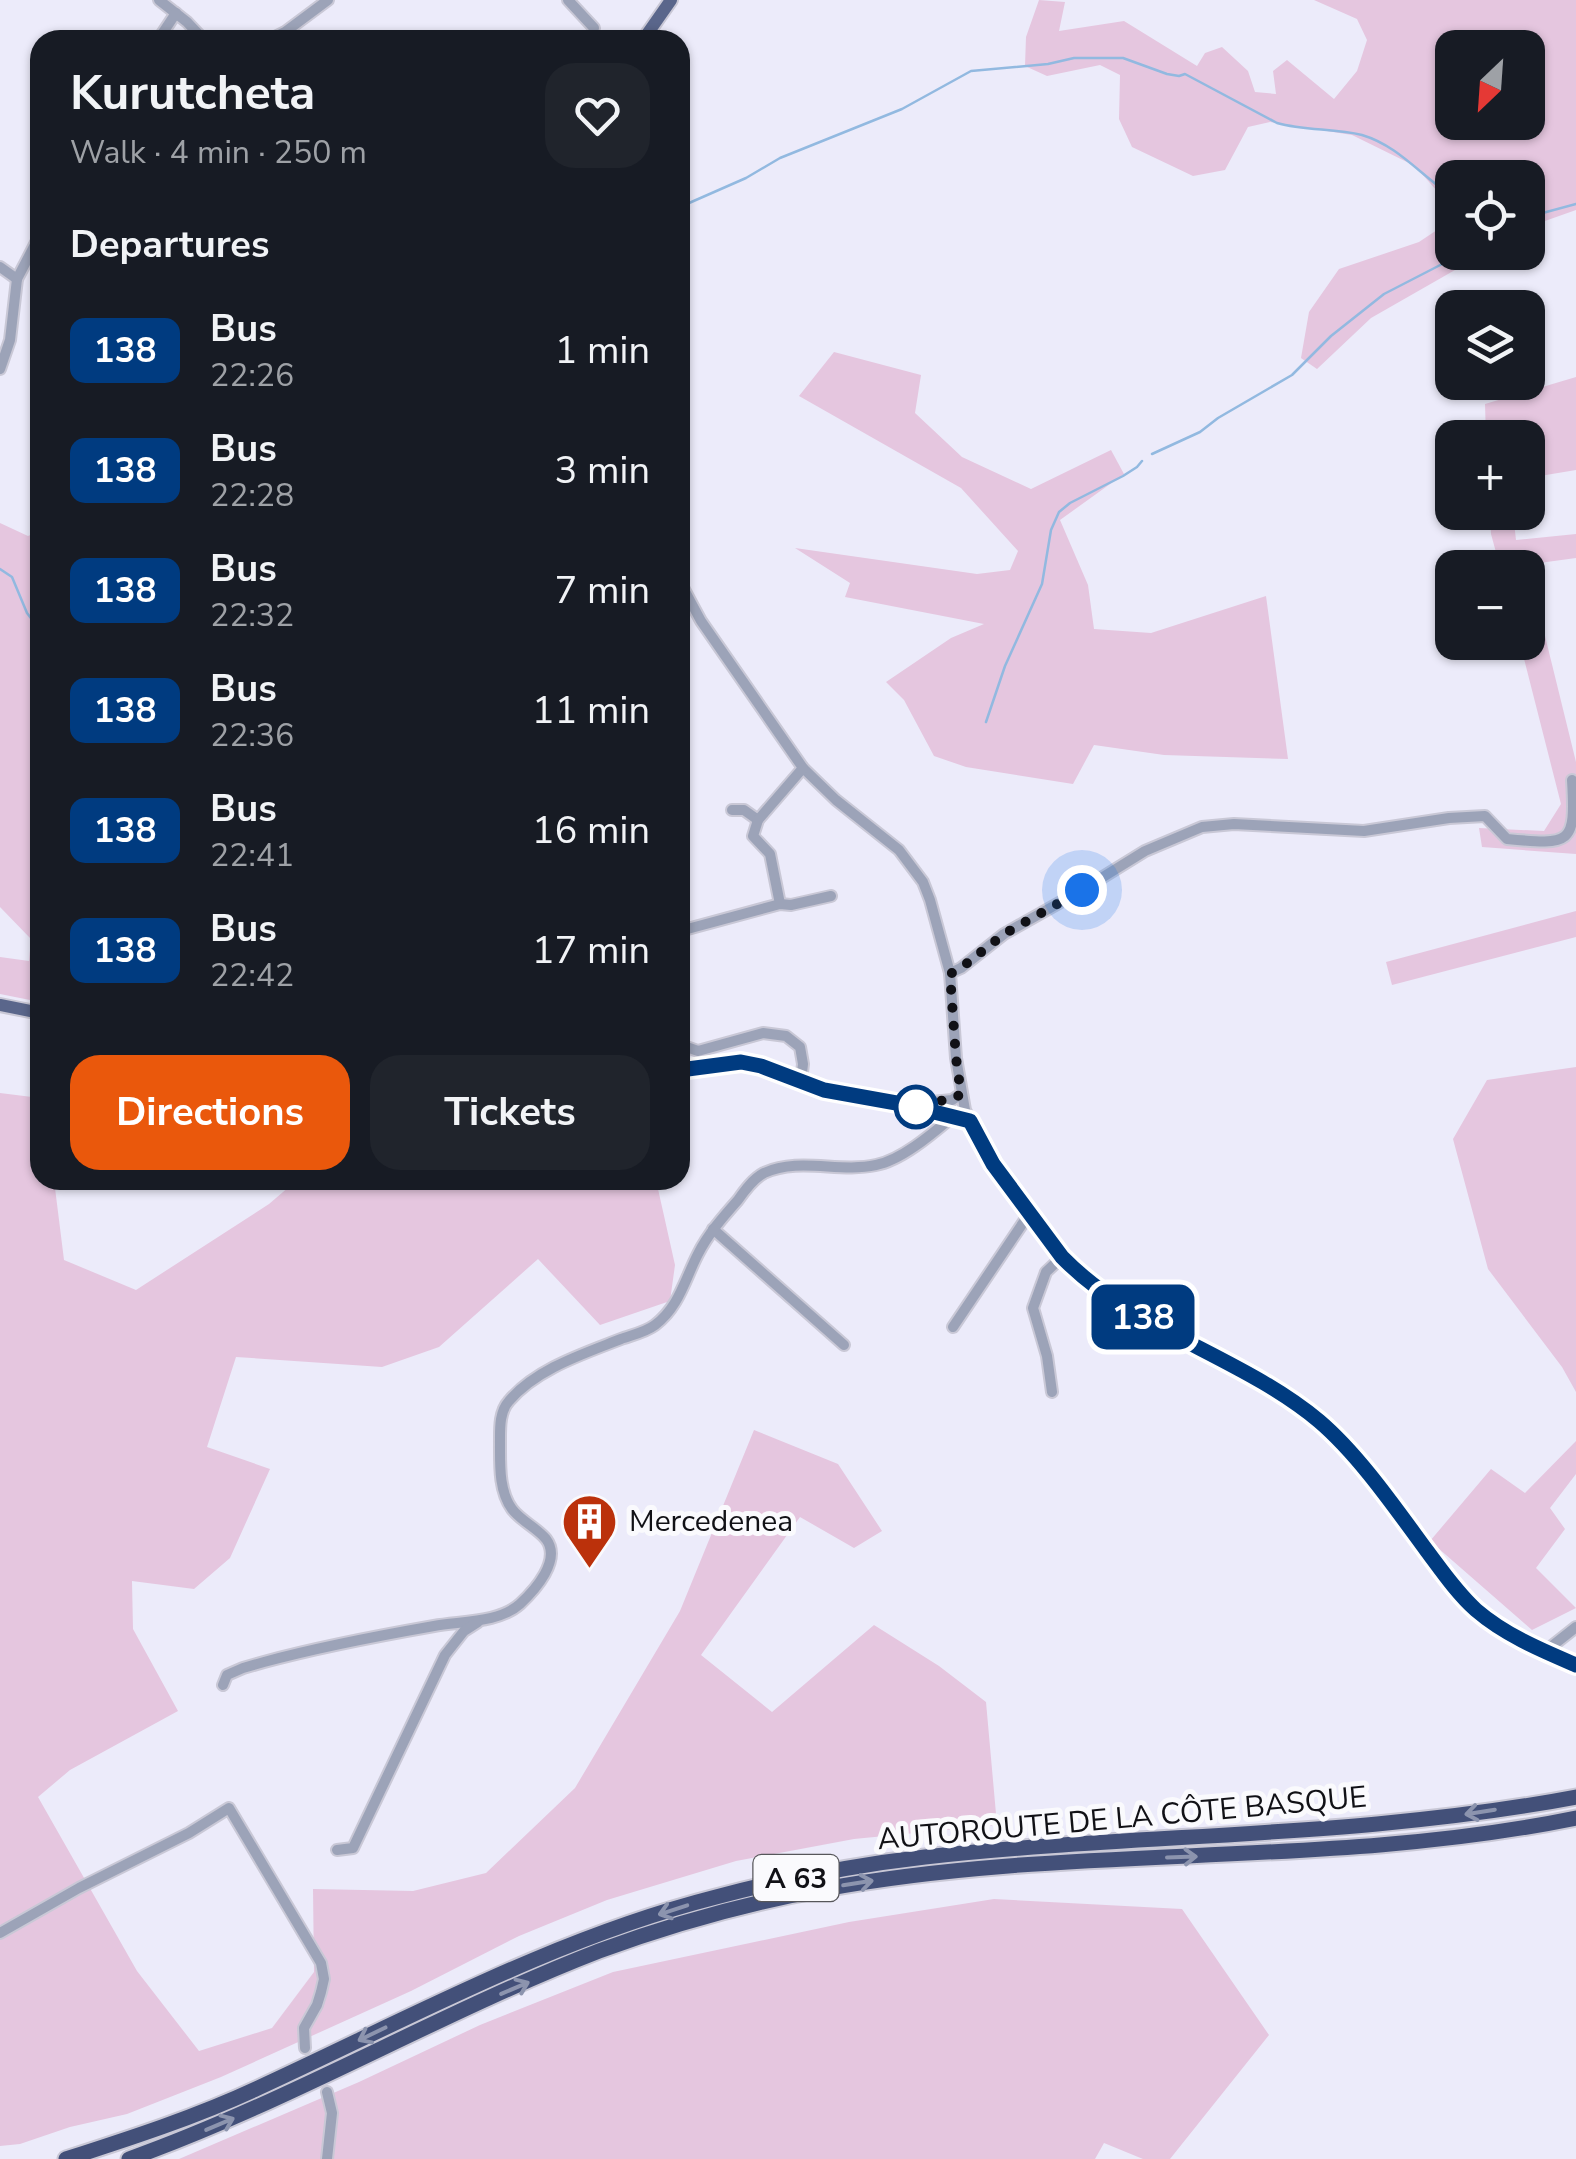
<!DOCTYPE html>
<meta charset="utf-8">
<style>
body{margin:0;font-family:"Nunito Sans",sans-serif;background:#20242c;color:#f1f3f6;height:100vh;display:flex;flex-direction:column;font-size:38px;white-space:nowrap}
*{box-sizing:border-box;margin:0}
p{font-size:32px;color:#9ea1a6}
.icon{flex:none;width:55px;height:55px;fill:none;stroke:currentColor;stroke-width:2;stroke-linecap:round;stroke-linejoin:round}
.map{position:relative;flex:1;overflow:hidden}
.panel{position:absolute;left:30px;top:30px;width:660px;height:1160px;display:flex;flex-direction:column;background:#171b24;border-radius:30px;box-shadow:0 2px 8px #0004}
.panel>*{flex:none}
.badge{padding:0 20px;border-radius:15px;font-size:35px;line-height:65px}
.needle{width:65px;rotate:205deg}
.tools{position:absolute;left:1435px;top:30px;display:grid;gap:20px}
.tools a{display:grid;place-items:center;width:110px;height:110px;border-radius:20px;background:#171b24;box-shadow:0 2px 8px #0004;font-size:50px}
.you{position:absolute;width:50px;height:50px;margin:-25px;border:8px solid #fff;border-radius:50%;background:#1a73e8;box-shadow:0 0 0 15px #1a73e833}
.map>.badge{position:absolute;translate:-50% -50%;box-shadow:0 0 0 5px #fff}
h2{padding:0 40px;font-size:38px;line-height:90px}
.round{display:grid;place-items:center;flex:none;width:105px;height:105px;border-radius:30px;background:#20242c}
.head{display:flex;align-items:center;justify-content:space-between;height:170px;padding:0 40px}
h1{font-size:48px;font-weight:700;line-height:75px}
.primary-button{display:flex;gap:20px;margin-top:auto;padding:20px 40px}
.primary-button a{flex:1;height:115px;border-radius:30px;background:#ea580c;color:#fff;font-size:40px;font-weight:700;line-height:115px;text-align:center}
.primary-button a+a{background:#20242c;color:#f1f3f6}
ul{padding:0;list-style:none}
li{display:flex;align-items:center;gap:30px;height:120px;padding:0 40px}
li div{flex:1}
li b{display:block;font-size:38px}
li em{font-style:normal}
li .badge{min-width:110px;font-weight:700;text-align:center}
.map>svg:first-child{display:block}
.green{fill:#e5c6df;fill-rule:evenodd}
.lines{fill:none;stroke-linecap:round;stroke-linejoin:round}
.stream{stroke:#92b9e0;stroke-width:2.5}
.minor-casing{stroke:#c9c8d6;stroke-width:14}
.major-casing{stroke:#c9c8d6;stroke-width:16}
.highway-casing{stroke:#c9c8d6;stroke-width:19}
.minor{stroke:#9ca3b8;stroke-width:10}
.major{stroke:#5a668b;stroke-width:12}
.highway{stroke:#435079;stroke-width:15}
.oneway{stroke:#8c94ae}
.line-casing{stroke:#fff;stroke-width:22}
.line{stroke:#003b80;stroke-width:15}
.walk{stroke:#111116;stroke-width:10;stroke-dasharray:0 18}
.stop-dot{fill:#fff;stroke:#003b80;stroke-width:5}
.labels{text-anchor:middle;stroke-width:10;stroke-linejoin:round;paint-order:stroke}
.shield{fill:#fafafd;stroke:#57575b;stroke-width:2.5}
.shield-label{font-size:28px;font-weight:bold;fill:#111116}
.poi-label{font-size:30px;fill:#111116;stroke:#fafafd;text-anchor:start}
.street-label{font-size:30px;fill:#111116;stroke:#fafafd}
</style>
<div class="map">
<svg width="1576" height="2159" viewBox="0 0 1576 2159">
<rect width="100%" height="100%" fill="#ecebfa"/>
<!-- green -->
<g class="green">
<path d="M1039 0 1065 2 1059 31 1124 21 1197 66 1205 53 1222 47 1248 71 1255 92 1276 94 1273 71 1287 60 1334 99 1357 71 1367 40 1357 19 1314 0H1576V210L1528 227V178H1452V208L1415 166 1352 135 1270 122 1248 127 1225 170 1193 176 1132 147 1119 119 1120 75 1100 65 1047 76 1025 66 1026 37ZM1452 48H1528V122H1452Z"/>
<path d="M1452 220V252L1480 253 1455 270 1371 318 1317 369 1301 358 1309 312 1339 269 1419 242Z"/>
<path d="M834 352 921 375 915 413 962 457 1031 489 1111 450 1124 474 1060 520 1088 585 1094 629 1151 633 1266 596 1288 759 1164 755 1094 745 1073 784 966 767 934 756 904 700 886 682 951 638 984 624 845 597 850 583 795 548 977 574 1010 570 1018 551 961 488 799 396Z"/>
<path d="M1576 377V470L1528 478V438L1486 437 1485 404Z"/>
<path d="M1490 513H1513L1516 540 1576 534V558L1532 564 1531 579 1576 762V854L1482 847 1479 828 1544 831 1561 804 1520 643 1528 642V568L1500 567 1491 534Z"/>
<path d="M0 523 28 536 40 531V1002L0 994V957L29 961 31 939 0 907Z"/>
<path d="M1576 911V937L1392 985 1386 962Z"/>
<path d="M1576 1067V1392L1562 1367 1488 1269 1453 1139 1487 1080Z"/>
<path d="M0 1093 40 1098V1180H54L64 1260 136 1290 269 1204 297 1180H656L675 1265 670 1301 600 1325 538 1259 439 1347 382 1367 236 1357 207 1447 270 1469 230 1558 194 1589 132 1581 133 1629 178 1711 70 1770 38 1797 137 1971 199 2051 272 2028 314 1972 313 1889 413 1891 486 1873 575 1788 680 1611 754 1430 838 1464 882 1531 854 1548 800 1517 701 1655 772 1712 874 1625 939 1666 986 1702 997 1825 854 1839 736 1861 607 1900 519 1936 411 1991 221 2077 127 2114 70 2127 20 2144 0 2146Z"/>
<path d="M1576 1441V1474L1550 1508 1565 1529 1536 1568 1576 1608 1532 1630 1430 1541 1491 1469 1525 1493Z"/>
<path d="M994 1899 1182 1909 1269 2035 1170 2159H1143L1104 2143 1095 2159H179L359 2082 480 2025 613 1972 849 1922Z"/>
</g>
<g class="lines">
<!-- stream -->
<g class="stream">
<path d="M680 207 746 178 780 158 902 109 971 71 1048 64 1074 58H1123L1167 74 1179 76 1185 74 1277 123C1305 131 1334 128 1362 135 1399 146 1421 176 1452 196"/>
<path d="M1528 217 1576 204"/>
<path d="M1152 454 1200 432 1218 418 1292 375 1331 336 1384 294 1448 261 1459 252"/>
<path d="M0 569 12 577 27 613 40 630"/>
<path d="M986 722 1005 666 1042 584 1051 530 1059 512 1070 503 1123 476 1137 467 1142 461"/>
</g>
<defs>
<g id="minor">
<path d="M159 0 187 22 204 40"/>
<path d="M568 0 594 28"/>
<path d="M158 40 176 13"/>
<path d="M269 40 285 32 328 0"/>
<path d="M0 267 17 279"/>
<path d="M0 369 10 340 17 279 40 235"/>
<path d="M680 582 701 621 803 768 836 800 899 850 923 882 930 900 950 973 956 1058 965 1110 993 1164 1062 1257 1102 1291 1175 1336 1278 1392 1311 1415 1349 1450 1445 1575 1475 1609 1503 1630 1576 1665"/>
<path d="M732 810H744L758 820"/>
<path d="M780 904 770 854 753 836 758 820 803 768"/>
<path d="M680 931 780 904 791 905 831 896"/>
<path d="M950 973 961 968 1004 934 1082 890 1145 851 1202 827 1234 824 1364 831 1449 818 1485 816 1507 839C1571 845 1576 845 1572 780"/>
<path d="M680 1042 681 1045 698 1051 763 1033 786 1036 800 1047 803 1064 801 1081"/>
<path d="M680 1070 741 1062 761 1066 824 1090 903 1104 956 1118"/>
<path d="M913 1104 952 1100 961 1094"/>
<path d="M713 1229 844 1345"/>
<path d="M953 1327 1029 1214"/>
<path d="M1052 1392 1047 1356 1033 1308 1046 1272 1062 1257"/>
<path d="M1547 1652 1552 1646 1576 1627"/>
<path d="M223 1685 227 1675 243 1668 264 1662C319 1647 377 1636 434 1626 461 1621 499 1623 520 1604 535 1590 562 1560 546 1539 537 1528 521 1521 512 1509 499 1491 500 1466 500 1444 500 1429 499 1412 509 1401 536 1369 583 1354 621 1339 632 1335 646 1332 655 1325 679 1307 685 1279 698 1254 708 1234 723 1217 738 1200 745 1190 753 1179 764 1173 799 1157 839 1173 876 1165 902 1160 933 1133 952 1117"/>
<path d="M337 1850 353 1848 445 1655 464 1631 478 1622"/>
<path d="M0 1933 79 1888 189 1833 229 1808 321 1963 324 1979 321 1992 317 2005 304 2028 305 2048"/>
<path d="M327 2092 332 2113 327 2159"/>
</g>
<g id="major">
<path d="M643 40 671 0"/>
<path d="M0 1005 40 1013"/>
</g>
<g id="highway">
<path d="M66 2159C131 2138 196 2117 258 2088 408 2019 555 1938 716 1897 784 1879 854 1865 925 1857 1142 1833 1361 1838 1576 1797"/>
<path d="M129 2159C291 2101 439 2013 599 1951 672 1924 748 1903 824 1889 1073 1843 1328 1869 1576 1818"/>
</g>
</defs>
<!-- minor casing -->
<use href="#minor" class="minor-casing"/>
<!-- major casing -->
<use href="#major" class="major-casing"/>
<!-- highway casing -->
<use href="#highway" class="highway-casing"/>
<!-- minor -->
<use href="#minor" class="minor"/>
<!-- major -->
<use href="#major" class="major"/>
<!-- highway -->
<use href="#highway" class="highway"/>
</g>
<!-- one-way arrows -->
<defs><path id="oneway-shaft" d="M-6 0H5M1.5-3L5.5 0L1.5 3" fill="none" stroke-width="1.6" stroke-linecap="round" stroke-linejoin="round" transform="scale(2.5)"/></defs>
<g class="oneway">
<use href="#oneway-shaft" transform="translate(1480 1812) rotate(171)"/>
<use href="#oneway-shaft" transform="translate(1182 1857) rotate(-2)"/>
<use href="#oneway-shaft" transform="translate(858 1883) rotate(-9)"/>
<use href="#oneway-shaft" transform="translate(673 1910) rotate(162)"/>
<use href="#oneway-shaft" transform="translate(515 1988) rotate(-23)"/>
<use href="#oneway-shaft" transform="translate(372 2034) rotate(154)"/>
<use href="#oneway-shaft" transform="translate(220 2124) rotate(-23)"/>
</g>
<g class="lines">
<defs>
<path id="line" d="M680 1070 741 1062 761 1066 824 1090 902 1104 970 1121 993 1164 1062 1257C1134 1331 1241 1356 1319 1421 1359 1455 1396 1509 1427 1551 1442 1571 1457 1593 1476 1610 1505 1635 1541 1650 1576 1665"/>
</defs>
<!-- line casing -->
<use href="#line" class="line-casing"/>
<!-- line -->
<use href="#line" class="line"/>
<!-- walk -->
<path class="walk" d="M916 1107 902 1104 952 1100 961 1094 956 1058 950 974 961 968 1004 934 1082 890"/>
</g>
<!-- icons -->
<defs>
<symbol id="building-pin" viewBox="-11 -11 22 30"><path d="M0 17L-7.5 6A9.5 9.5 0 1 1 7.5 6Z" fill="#bb310b" stroke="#fafafd"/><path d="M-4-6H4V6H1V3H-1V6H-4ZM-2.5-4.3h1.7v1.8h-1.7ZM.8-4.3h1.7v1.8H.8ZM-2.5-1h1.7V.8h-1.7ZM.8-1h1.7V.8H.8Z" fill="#fff"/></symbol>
</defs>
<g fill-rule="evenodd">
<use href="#building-pin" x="558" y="1490" width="63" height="86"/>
</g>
<!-- markers -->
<circle class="stop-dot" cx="916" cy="1107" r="20"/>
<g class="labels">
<!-- shield labels -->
<rect class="shield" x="753.5" y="1855" width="85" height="46" rx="8"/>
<g class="shield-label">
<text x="796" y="1888">A 63</text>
</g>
<!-- poi labels -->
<g class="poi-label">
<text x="629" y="1531">Mercedenea</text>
</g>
<!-- street labels -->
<g class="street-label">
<text transform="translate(1122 1818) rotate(-5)" y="10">AUTOROUTE DE LA CÔTE BASQUE</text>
</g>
</g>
</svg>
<div class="tools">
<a><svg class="needle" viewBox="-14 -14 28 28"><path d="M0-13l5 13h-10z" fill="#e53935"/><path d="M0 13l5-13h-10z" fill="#9ea1a6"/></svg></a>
<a><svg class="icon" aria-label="locate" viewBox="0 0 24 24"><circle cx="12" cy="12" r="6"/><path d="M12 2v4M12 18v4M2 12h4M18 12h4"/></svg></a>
<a><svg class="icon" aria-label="layers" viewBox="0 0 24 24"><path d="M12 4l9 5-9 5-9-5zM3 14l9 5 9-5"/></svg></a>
<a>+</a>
<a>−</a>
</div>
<div class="you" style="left:1082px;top:890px"></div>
<b class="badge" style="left:1143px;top:1317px;background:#003b80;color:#fff">138</b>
<section class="panel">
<div class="head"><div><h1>Kurutcheta</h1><p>Walk · 4 min · 250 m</p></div><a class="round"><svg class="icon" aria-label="heart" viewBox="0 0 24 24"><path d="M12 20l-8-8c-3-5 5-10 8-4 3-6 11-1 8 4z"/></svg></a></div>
<h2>Departures</h2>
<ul>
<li><span class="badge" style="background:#003b80;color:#fff">138</span><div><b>Bus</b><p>22:26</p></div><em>1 min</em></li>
<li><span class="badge" style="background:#003b80;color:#fff">138</span><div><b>Bus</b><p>22:28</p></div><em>3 min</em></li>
<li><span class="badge" style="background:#003b80;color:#fff">138</span><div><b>Bus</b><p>22:32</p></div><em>7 min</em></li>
<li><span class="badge" style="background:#003b80;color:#fff">138</span><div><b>Bus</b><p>22:36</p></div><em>11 min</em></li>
<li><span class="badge" style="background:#003b80;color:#fff">138</span><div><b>Bus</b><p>22:41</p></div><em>16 min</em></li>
<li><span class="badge" style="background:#003b80;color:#fff">138</span><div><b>Bus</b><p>22:42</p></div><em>17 min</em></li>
</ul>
<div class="primary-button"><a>Directions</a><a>Tickets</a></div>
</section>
</div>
